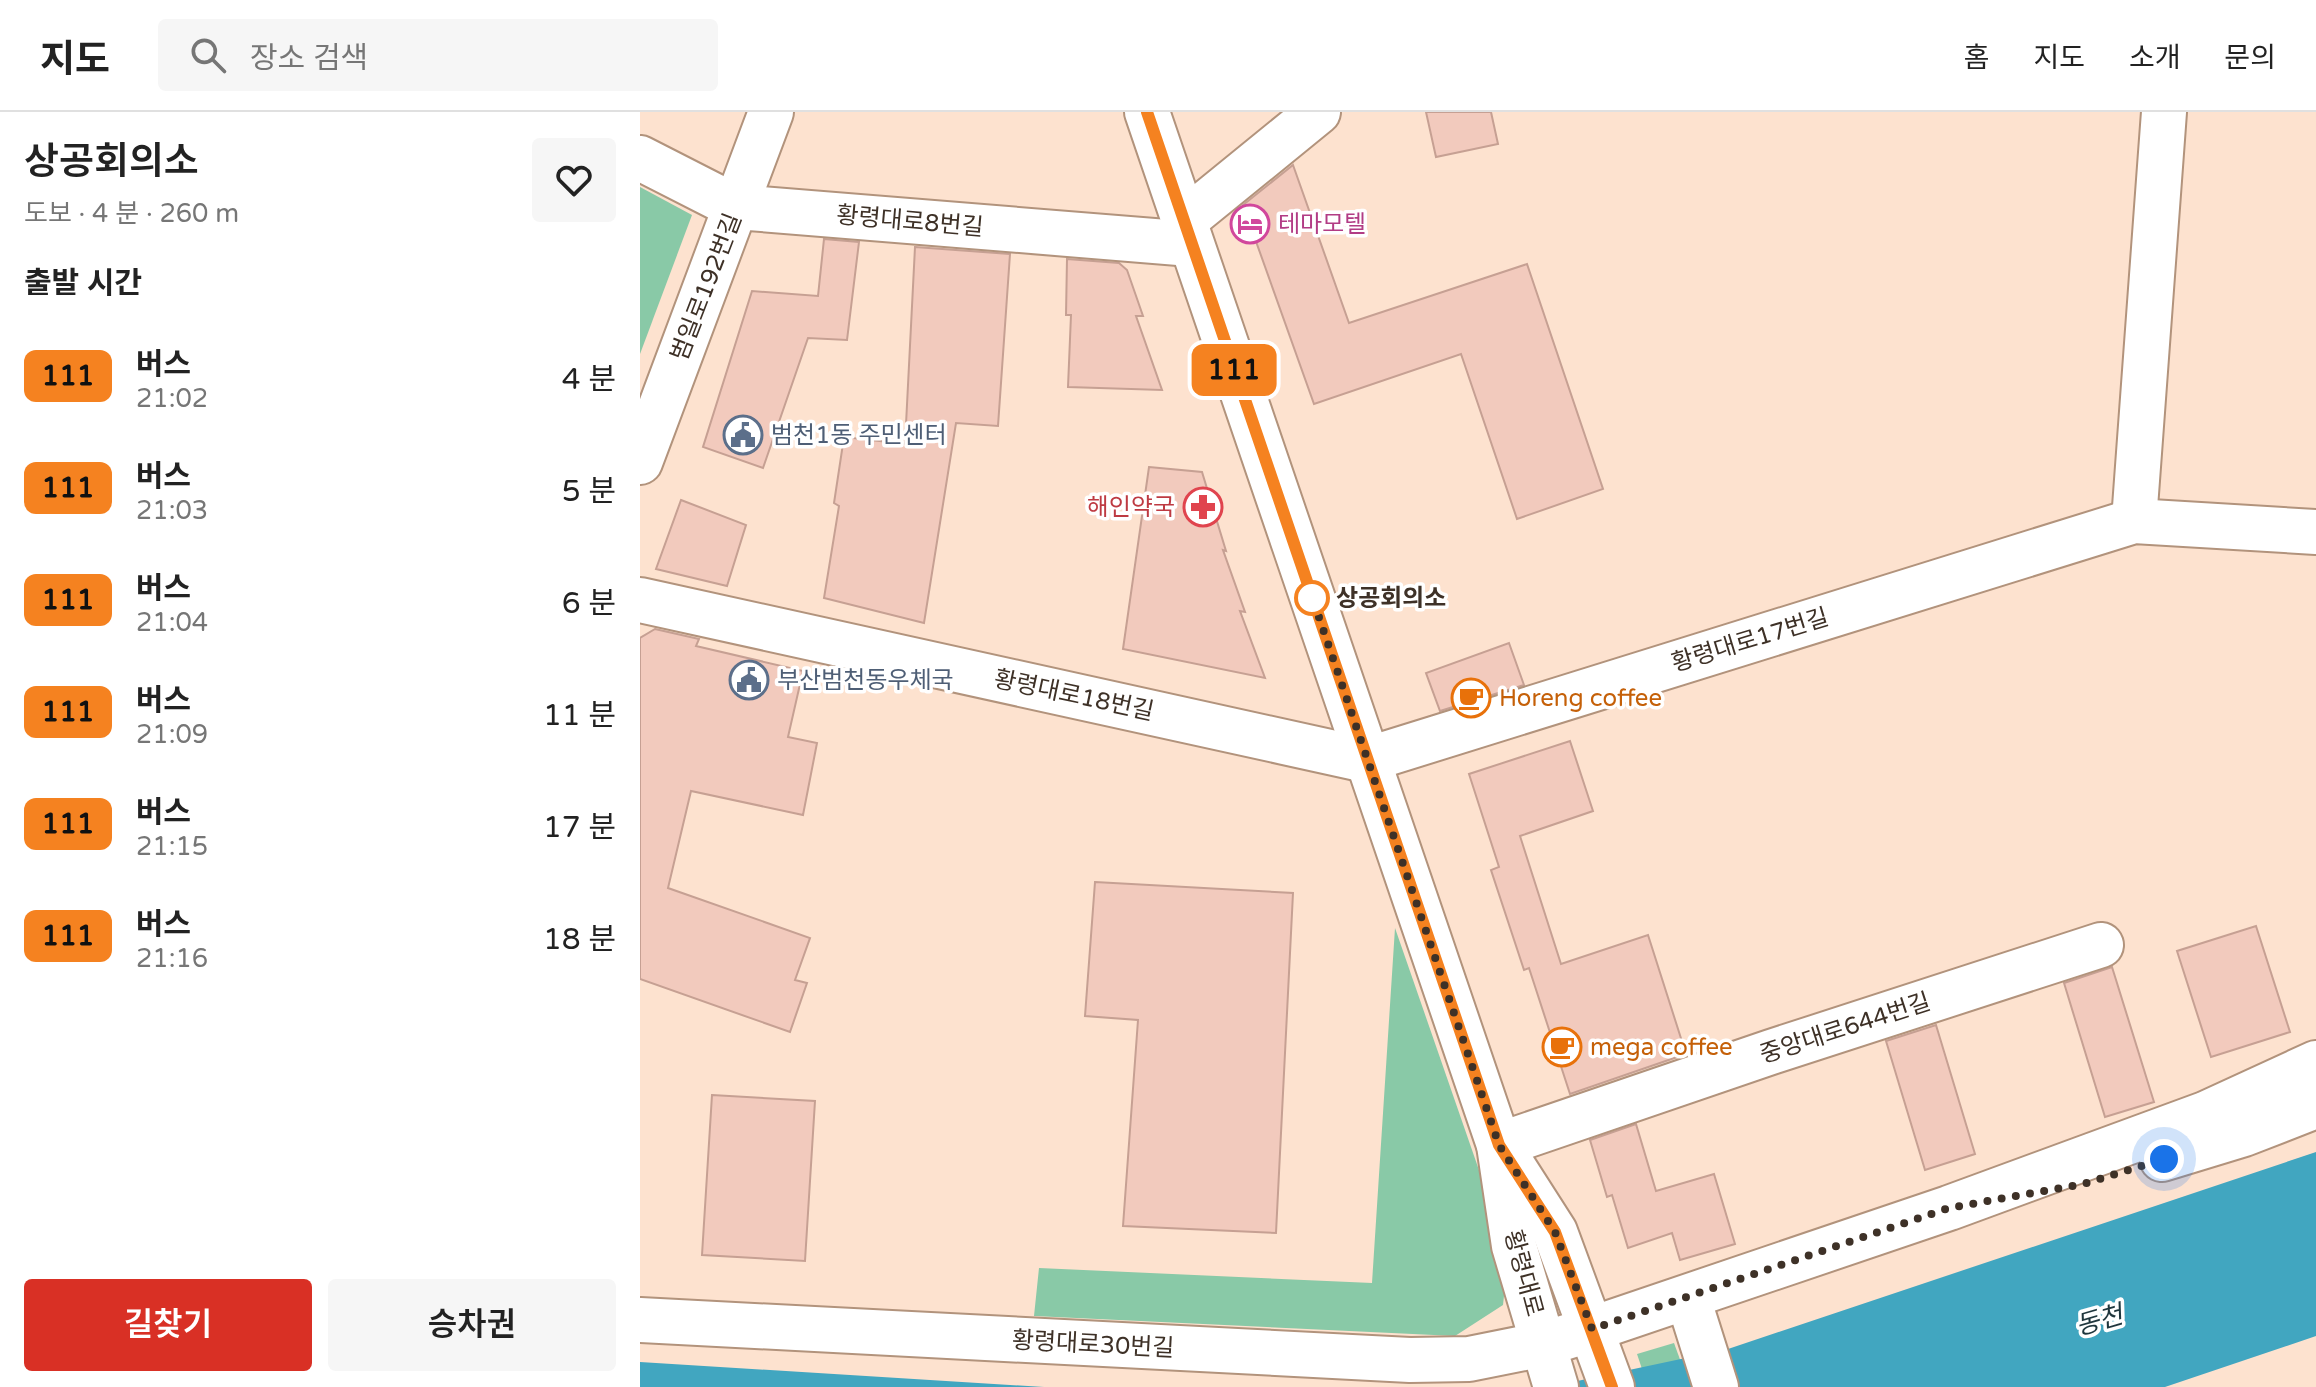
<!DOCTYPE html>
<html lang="ko">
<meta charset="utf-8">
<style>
body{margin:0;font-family:"Varela Round","Noto Sans KR",sans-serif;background:#f6f6f6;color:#222;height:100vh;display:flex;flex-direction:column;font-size:30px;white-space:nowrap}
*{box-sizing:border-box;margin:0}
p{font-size:26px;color:#767676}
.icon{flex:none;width:44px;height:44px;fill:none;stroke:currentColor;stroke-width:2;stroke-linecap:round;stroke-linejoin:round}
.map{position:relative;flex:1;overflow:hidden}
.side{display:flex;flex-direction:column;background:#fff;width:640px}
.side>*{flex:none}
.badge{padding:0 16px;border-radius:12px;font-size:28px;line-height:52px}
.you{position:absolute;width:40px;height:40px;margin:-20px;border:6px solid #fff;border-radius:50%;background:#1a73e8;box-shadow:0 0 0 12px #1a73e833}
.map>.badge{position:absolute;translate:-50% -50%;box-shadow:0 0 0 4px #fff}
h2{padding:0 24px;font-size:30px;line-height:72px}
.round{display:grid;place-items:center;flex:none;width:84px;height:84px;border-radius:8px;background:#f6f6f6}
.head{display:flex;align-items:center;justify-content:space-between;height:136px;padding:0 24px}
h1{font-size:38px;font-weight:600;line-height:60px}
.cta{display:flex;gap:16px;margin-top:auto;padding:16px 24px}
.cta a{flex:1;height:92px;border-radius:8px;background:#d93025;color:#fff;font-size:32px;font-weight:600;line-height:92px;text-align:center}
.cta a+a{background:#f6f6f6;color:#222}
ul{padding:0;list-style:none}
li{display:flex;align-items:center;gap:24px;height:112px;padding:0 24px}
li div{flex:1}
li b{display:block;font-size:30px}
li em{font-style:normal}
li .badge{min-width:88px;font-weight:700;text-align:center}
header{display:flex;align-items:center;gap:48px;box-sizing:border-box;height:112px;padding:0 40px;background:#fff;border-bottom:2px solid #e0e0e0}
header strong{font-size:38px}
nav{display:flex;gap:44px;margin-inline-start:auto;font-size:28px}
.search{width:560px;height:72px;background:#f6f6f6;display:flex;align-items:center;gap:20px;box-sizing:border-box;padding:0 28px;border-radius:8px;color:#767676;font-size:30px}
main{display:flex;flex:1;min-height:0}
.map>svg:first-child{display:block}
.green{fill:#89c9a7}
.water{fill:#41a6c0}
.building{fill:#f2cabd;stroke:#c6a093;stroke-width:2}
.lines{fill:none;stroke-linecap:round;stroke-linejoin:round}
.minor-casing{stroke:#b2937c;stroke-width:48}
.major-casing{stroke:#b2937c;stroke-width:48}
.minor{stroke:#fff;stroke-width:44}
.major{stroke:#fff;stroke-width:44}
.line-casing{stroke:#fff;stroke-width:18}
.line{stroke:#f58220;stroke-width:12}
.walk{stroke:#3e3127;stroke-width:8;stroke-dasharray:0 14.4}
.stop-dot{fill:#fff;stroke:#f58220;stroke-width:4}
.labels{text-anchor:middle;stroke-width:7;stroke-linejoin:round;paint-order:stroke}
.street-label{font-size:24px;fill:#3e3127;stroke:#fff}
.hotel-label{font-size:24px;fill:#b23c85;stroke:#fff;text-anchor:start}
.service-label{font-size:24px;fill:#4e5e75;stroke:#fff;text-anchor:start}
.health-label{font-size:24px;fill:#be3a42;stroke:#fff;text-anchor:end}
.stop-label{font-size:24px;font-weight:bold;fill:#3e3127;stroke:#fff;text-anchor:start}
.food-label{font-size:24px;fill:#c56008;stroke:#fff;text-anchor:start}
.water-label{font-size:26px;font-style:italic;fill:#1f363d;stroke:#fff}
</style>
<header>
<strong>지도</strong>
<div class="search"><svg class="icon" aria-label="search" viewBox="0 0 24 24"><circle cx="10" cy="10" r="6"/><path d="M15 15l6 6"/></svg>장소 검색</div>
<nav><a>홈</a><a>지도</a><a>소개</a><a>문의</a></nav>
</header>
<main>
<section class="side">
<div class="head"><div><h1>상공회의소</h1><p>도보 · 4 분 · 260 m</p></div><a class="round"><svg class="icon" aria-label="heart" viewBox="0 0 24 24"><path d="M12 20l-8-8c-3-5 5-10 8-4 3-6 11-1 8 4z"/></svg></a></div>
<h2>출발 시간</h2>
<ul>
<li><span class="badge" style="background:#f58220;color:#111">111</span><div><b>버스</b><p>21:02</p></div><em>4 분</em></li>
<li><span class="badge" style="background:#f58220;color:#111">111</span><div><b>버스</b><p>21:03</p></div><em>5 분</em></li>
<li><span class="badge" style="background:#f58220;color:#111">111</span><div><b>버스</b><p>21:04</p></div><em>6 분</em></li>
<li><span class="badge" style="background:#f58220;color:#111">111</span><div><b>버스</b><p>21:09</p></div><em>11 분</em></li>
<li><span class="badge" style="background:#f58220;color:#111">111</span><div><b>버스</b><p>21:15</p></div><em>17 분</em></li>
<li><span class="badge" style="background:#f58220;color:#111">111</span><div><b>버스</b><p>21:16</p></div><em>18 분</em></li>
</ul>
<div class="cta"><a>길찾기</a><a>승차권</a></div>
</section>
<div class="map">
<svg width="1676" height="1275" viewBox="0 0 1676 1275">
<rect width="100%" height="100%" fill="#fde2cf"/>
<!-- green -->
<g class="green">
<path d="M0 75 52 103 0 242Z"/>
<path d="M755 816 857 1110 867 1156 863 1193 815 1224 394 1204 399 1156 732 1171Z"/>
<path d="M1034 1231 1050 1275H1008L997 1242Z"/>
</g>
<!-- water -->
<g class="water">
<path d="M1676 1040V1224L1525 1275H909L1088 1237Z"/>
<path d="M0 1250 404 1275H0Z"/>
</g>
<!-- building -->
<g class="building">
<path d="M786 0H851L858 32 796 45Z"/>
<path d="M653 53 709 211 887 152 963 377 877 407 821 242 674 292 603 93Z"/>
<path d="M184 127 219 130 207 228 168 226 123 356 63 335 112 179 178 184Z"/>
<path d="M275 135 370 142 358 314 316 311 284 511 184 486 199 394 194 391 204 325 265 332Z"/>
<path d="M427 147 479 151 487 158 503 204H496L522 278 428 275 431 203H426Z"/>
<path d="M509 355 562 360 586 439 583 438 605 500 600 499 625 566 483 537Z"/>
<path d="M41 388 106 413 87 474 16 457Z"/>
<path d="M15 517 59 527 56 534 163 559 148 625 177 631 163 703 51 679 28 776 170 826 155 868 167 871 150 920 0 867V526Z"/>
<path d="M869 531 884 573 800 599 786 561Z"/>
<path d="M930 629 953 699 880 724 921 852 1008 823 1046 942 930 982 889 856 884 858 851 758 859 755 829 662Z"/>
<path d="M455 770 653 781 636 1121 483 1114 498 908 445 904Z"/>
<path d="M1616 814 1650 920 1571 945 1537 839Z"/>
<path d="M1472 855 1514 990 1465 1005 1424 871Z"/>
<path d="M1296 913 1335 1042 1285 1058 1246 929Z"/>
<path d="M72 983 175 989 165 1149 62 1143Z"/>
<path d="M996 1012 1016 1079 1074 1062 1095 1132 1040 1148 1032 1121 988 1136 972 1083 967 1085 950 1028Z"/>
</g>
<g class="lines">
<defs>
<g id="minor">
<path d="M0 46 96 95 551 132"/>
<path d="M544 109 678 0"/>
<path d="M0 350 131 0"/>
<path d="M1494 409 1524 0"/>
<path d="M0 488 726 648 1494 409 1676 420"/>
<path d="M859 1033 1131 940 1461 833"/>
<path d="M1522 1047 1604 1022 1676 994"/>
<path d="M1048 1186 1076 1275"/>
<path d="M0 1208 770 1248 829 1247 904 1232 952 1217 1309 1096 1565 1002 1676 951"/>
</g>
<g id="major">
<path d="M507 0 859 1033 874 1134 916 1275"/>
<path d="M867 1045 915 1120 972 1275"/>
</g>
</defs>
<!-- minor casing -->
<use href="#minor" class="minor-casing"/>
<!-- major casing -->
<use href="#major" class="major-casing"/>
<!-- minor -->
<use href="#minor" class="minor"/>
<!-- major -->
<use href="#major" class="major"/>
</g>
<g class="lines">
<defs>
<path id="line" d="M507 0 859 1033 915 1120 972 1275"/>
</defs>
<!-- line casing -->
<use href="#line" class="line-casing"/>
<!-- line -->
<use href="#line" class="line"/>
<!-- walk -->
<path class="walk" d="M672 486 671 482 859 1033 915 1120 952 1217 1309 1096 1443 1072 1524 1047"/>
</g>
<!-- icons -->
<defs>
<symbol id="hotel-ring" viewBox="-11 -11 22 22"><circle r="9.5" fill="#fff" stroke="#d1479c" stroke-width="1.5"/><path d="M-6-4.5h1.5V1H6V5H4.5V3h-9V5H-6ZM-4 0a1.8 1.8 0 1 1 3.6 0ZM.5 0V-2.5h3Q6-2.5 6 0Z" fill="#d1479c"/></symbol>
<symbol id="civic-ring" viewBox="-11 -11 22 22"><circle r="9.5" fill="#fff" stroke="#5c6f8a" stroke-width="1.5"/><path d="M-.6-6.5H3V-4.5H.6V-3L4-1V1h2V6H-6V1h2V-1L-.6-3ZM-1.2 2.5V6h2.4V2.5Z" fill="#5c6f8a"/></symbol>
<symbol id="pharmacy-ring" viewBox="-11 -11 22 22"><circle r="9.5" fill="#fff" stroke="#e0444e" stroke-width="1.5"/><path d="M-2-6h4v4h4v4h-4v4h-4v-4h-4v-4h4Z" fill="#e0444e"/></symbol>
<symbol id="cafe-ring" viewBox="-11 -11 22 22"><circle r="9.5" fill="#fff" stroke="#e8710a" stroke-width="1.5"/><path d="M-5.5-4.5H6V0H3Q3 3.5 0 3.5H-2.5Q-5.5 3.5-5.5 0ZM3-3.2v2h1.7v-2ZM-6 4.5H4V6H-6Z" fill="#e8710a"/></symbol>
</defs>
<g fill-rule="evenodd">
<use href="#hotel-ring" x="588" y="90" width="44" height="44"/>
<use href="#civic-ring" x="81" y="301" width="44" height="44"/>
<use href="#pharmacy-ring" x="541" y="373" width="44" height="44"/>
<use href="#civic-ring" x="87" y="546" width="44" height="44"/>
<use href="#cafe-ring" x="809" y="564" width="44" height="44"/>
<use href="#cafe-ring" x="900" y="913" width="44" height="44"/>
</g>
<!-- markers -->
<circle class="stop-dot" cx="672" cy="486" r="16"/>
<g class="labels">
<!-- street labels -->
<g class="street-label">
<text transform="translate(270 109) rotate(5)" y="8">황령대로8번길</text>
<text transform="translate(66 175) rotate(-69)" y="8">범일로192번길</text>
<text transform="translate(1110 528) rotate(-17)" y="8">황령대로17번길</text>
<text transform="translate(434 583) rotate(12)" y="8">황령대로18번길</text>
<text transform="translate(1205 916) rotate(-18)" y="8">중앙대로644번길</text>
<text transform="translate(884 1161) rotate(75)" y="8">황령대로</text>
<text transform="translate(453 1232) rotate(3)" y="8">황령대로30번길</text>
</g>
<!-- hotel labels -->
<g class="hotel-label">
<text x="638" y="120">테마모텔</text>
</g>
<!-- service labels -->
<g class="service-label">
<text x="131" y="331">범천1동 주민센터</text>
<text x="137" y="576">부산범천동우체국</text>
</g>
<!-- health labels -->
<g class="health-label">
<text x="535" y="403">해인약국</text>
</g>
<!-- stop labels -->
<g class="stop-label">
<text x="696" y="494">상공회의소</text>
</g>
<!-- food labels -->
<g class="food-label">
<text x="859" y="594">Horeng coffee</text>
<text x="950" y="943">mega coffee</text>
</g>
<!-- water labels -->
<g class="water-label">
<text transform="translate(1459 1208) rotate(-16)" y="9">동천</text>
</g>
</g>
</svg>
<div class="you" style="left:1524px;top:1047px"></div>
<b class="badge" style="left:594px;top:258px;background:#f58220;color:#111">111</b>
</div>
</main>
